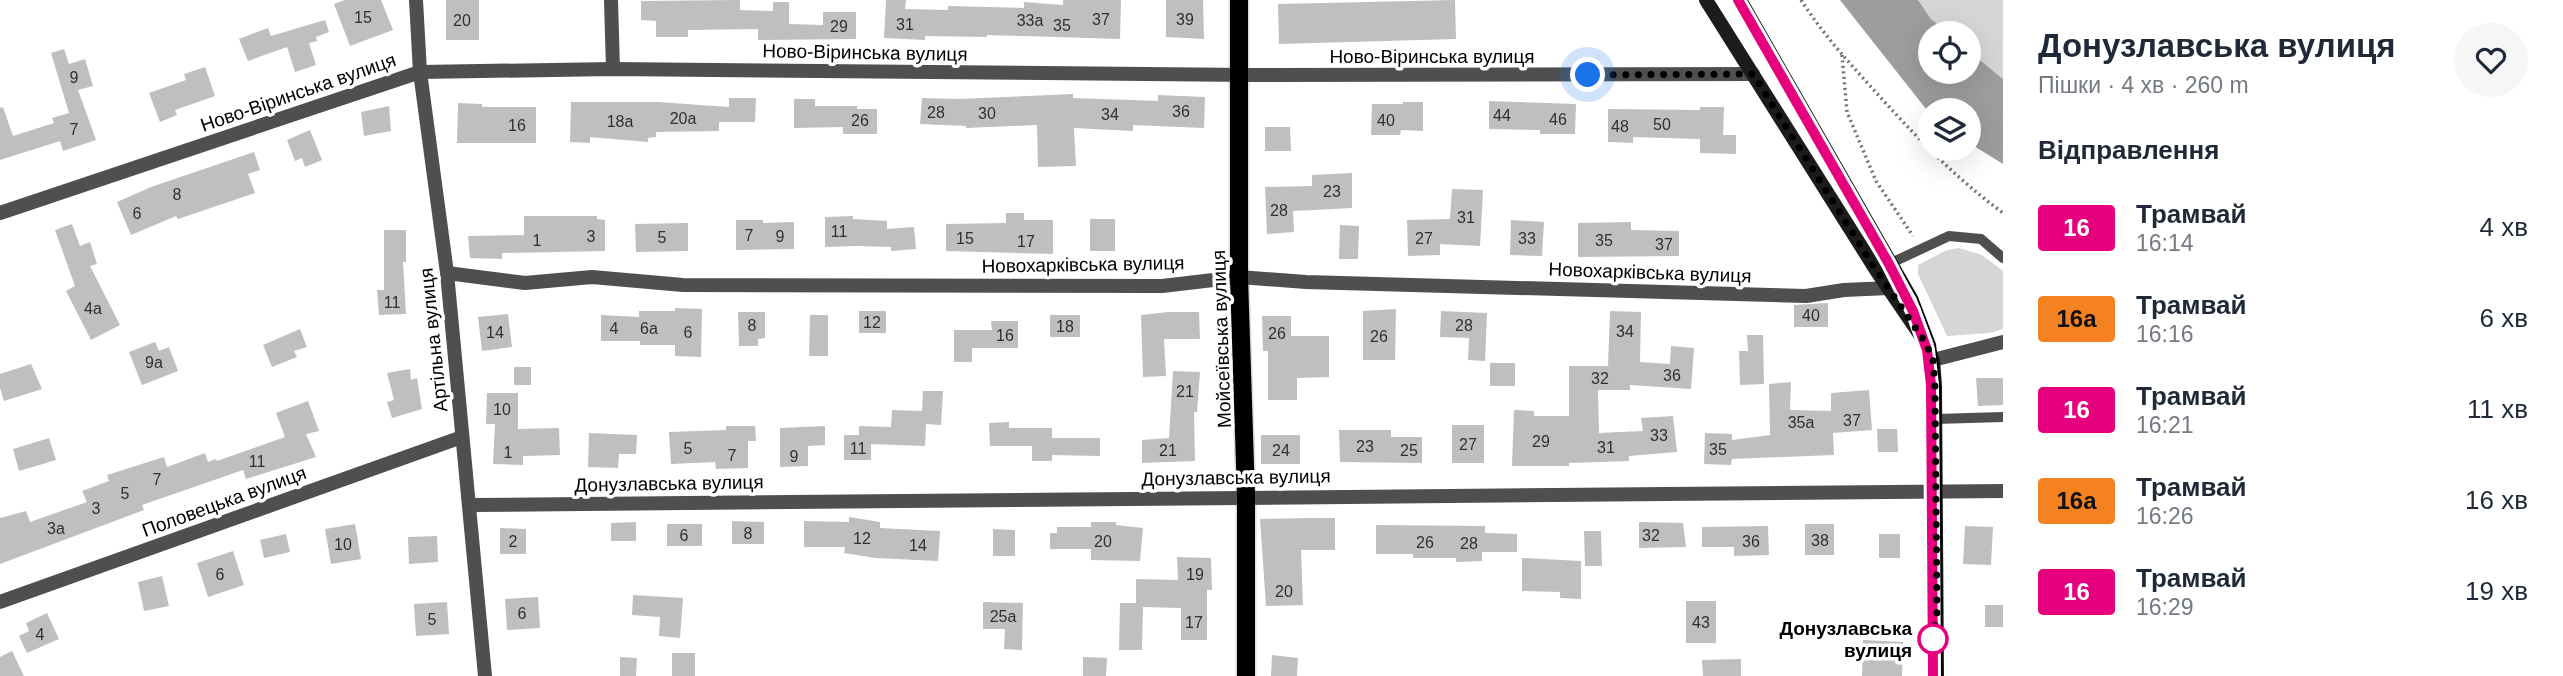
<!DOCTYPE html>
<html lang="uk">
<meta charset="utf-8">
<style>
body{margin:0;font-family:Arial,sans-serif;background:#f6f6f7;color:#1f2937;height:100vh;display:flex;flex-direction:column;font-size:26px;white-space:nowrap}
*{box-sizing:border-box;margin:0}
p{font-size:23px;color:#747a83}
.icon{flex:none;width:38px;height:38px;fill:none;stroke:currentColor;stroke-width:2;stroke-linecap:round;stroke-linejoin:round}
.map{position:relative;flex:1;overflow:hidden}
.details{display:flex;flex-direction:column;background:#fff;width:560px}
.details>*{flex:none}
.badge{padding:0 14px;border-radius:5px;font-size:24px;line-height:46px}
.fabs{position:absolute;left:1918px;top:21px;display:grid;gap:14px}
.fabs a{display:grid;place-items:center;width:63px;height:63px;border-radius:50%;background:#fff;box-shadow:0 7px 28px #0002;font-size:35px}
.you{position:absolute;width:35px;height:35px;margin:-18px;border:5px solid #fff;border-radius:50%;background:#1a73e8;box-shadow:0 0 0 10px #1a73e833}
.map>.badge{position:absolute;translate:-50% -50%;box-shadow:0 0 0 4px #fff}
h2{padding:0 35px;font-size:26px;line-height:63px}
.round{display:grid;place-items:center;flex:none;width:74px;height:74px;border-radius:37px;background:#f6f6f7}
.summary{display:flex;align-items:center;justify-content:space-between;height:119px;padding:0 35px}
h1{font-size:33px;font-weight:800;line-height:52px}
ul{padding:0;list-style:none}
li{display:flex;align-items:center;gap:21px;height:91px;padding:0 35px}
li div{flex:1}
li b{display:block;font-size:26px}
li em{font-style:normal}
li .badge{min-width:77px;font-weight:700;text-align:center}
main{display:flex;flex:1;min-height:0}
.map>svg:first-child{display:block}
.green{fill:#d6d6d6}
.water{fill:#9d9d9d}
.building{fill:#bfbfbf}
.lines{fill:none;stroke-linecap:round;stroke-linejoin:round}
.primary-casing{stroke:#dbdbdb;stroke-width:21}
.path{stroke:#717171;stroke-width:3.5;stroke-dasharray:2 3.5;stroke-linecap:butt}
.lane{stroke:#4f4f4f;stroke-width:10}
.street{stroke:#4f4f4f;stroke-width:14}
.secondary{stroke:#1c1c1c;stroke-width:14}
.primary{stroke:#000;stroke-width:18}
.tram{stroke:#000;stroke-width:2}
.line-casing{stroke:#fff;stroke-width:16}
.line{stroke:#e6007e;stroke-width:10}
.walk{stroke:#000;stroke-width:7;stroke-dasharray:0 12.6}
.stop-dot{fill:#fff;stroke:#e6007e;stroke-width:3.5}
.labels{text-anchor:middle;stroke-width:7;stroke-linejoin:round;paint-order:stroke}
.number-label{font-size:16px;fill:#303030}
.street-label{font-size:19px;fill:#000;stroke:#fff}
.stop-label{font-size:19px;font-weight:bold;fill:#000;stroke:#fff;text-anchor:end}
</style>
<main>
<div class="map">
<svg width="2003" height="676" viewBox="0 0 2003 676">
<rect width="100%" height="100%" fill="#fff"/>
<!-- green -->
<g class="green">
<path d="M1918 0H2003V79L1969 51V33C1938 33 1934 24 1918 0Z"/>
<path d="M1959 248 1982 255 2003 271V329L1990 333 1947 336 1918 274V265L1947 250Z"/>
</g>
<!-- water -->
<path class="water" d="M1840 0H1918L1931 19 1948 33H1930V72H1969V51L2003 79V164L1969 143V110H1930V114Z"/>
<!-- building -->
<g class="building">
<path d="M345 0H381L393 30 350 46 334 4Z"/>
<rect x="446" y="0" width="33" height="40"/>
<path d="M740 0V10L773 11V2H789V24L823 25V12H856V39L758 40V29L688 30V37H656V21L641 20V1Z"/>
<path d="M886 0H906L905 9 948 10V6L1024 8V2L1063 5V0H1121L1120 39 987 35V37L925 36V40L884 38Z"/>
<path d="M1166 0H1203L1204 39 1166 37Z"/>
<path d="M1455 0 1456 39 1279 44 1278 4Z"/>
<path d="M325 20 329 32 316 37 317 41 309 43 316 65 295 72 287 47 248 61 239 39 268 28 271 36Z"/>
<path d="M64 49 69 64 85 59 93 86 78 90 96 140 63 151 60 141 0 160V108L3 107 13 136 54 123 52 118 69 113 51 53Z"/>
<path d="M205 67 215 96 175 110 177 115 160 122 149 93 186 80 184 74Z"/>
<path d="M1073 94V98L1158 101V95L1205 97 1204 128 1133 125V131L1074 128 1076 166 1038 167 1037 125 966 128V126L920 124 922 98 958 99Z"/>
<path d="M729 98H756L755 122H719V131L656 132V137L648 138V142L590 137V143L570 142 571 102H658L729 107Z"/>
<path d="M794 99H815V106H857V109H877V134H843V127L794 128Z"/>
<path d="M1489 101 1576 104 1575 134H1540V130L1489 129Z"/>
<path d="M1403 102H1423V131L1401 130 1400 135H1371L1372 104H1403Z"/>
<path d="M458 103 482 104V107H536V143H457Z"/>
<path d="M389 106 391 131 364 136 361 112Z"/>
<path d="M1700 107H1724L1723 135H1736V154L1700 153V139L1633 137V143L1608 142V109L1700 110Z"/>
<path d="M1265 127H1290L1291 151H1265Z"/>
<path d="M310 130 322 160 305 167 302 158 295 161 287 140Z"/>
<path d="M254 152 260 170 248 174 255 193 178 219 176 216 131 235 117 202 151 187Z"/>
<path d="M1352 173V208L1293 211 1294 232 1267 234 1265 187 1312 186V175Z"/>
<path d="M1452 189 1483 190 1480 246 1440 244V255L1408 256 1407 220 1450 219Z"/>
<path d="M1006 213H1024V220H1053V254L946 251V224L1006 223Z"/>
<path d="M524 216H597V219L605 220V251L502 253V259L470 258 468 236 524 235Z"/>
<path d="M853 216V219L887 221V229L914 227 916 249 891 251V247L857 246 825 247V217Z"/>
<rect x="1090" y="219" width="25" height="32"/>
<path d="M736 220H763V223L794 222V249L736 250Z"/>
<path d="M1511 220 1544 222 1542 256 1510 255Z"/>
<path d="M1631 222V230L1679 231V256L1578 257V223Z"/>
<path d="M688 223V251L636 252 635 224Z"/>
<path d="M72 224 80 246 90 242 97 264 90 266 120 325 91 340 66 291 75 286 55 230Z"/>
<path d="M1340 225 1359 226 1358 259H1339Z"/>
<path d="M384 230H406V262H403L406 314 379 315 377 290H384Z"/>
<path d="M1828 303V327H1794V305Z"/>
<path d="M675 308 702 309 701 357 675 356V345H640V341H601V315L639 317V311H675Z"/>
<path d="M1396 309 1395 360H1363V311Z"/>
<rect x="859" y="311" width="27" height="22"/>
<path d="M1441 311 1487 313 1485 361 1468 360 1469 338 1440 337Z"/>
<path d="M1610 311 1641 312 1640 362 1670 364 1671 346 1694 348 1691 389 1630 385V390H1598L1599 433 1643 431 1641 418 1673 416 1677 452 1629 456V461L1569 463V466H1512L1514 410 1534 411V416H1569V366H1608Z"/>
<path d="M738 312H765V338L758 339V346H739Z"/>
<path d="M1168 312H1199L1200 339H1164L1166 376 1143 377 1141 315Z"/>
<path d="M508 314 512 347 482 351 478 317Z"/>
<path d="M810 315H828V356H809Z"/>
<rect x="1050" y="315" width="30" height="22"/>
<path d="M1262 316H1291V336H1329V377L1297 378V400H1268V351H1263Z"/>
<path d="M991 321H1018V348H972V362H954V330H992Z"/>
<path d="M300 329 307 347 294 351 297 357 272 367 263 345Z"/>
<path d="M1747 335H1763L1764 384 1740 385 1739 351H1748Z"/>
<path d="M155 342 159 351 169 347 178 371 142 385 129 352Z"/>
<rect x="1490" y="363" width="25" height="23"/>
<path d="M31 364 42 389 4 401 0 388V374Z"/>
<rect x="514" y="367" width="17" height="18"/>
<path d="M410 369 411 380 417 378 422 409 392 418 387 402 394 400 387 373Z"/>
<path d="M1173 371 1200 372 1197 412H1194L1195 461 1142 463V440L1169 438Z"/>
<path d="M1976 378H2003V405L1978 406Z"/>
<path d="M1791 382 1790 410 1831 411V393L1869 390 1872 430 1833 433 1834 455 1732 459 1731 465 1704 464 1705 433 1732 434V440L1770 435 1769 384Z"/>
<path d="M923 391H943L941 425 926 424 925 446 871 444V460H844V435H859V426L891 427 892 410 922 411Z"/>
<path d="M487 393H518V429L559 428 560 455 523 456V465L493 464 495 424H486Z"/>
<path d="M308 401 319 431 306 434 316 457 246 479 243 470 142 505 144 510 0 564V518L26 511 30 522 87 502 82 491 109 481 107 475 164 457 167 467 205 453 208 462 216 459 217 461 285 437 276 413Z"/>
<path d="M1009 422V428H1052V438H1100V456L1052 455V461H1032V446H990L989 423Z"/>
<rect x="1452" y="425" width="32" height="38"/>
<path d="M726 426H755L756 441H748V468L716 469 715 462 671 464 669 432 726 430Z"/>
<path d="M825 426V445L808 446V466L780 467V428Z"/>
<path d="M1877 429H1897L1898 452H1878Z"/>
<path d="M1339 430H1391V437H1422V463L1340 462Z"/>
<path d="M589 433 637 435 636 454H619L618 468 588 467Z"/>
<rect x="1261" y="435" width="39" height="29"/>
<path d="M49 438 56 460 19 471 13 449Z"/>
<path d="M849 517 880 522V528L940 531 938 561 876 558 844 553 845 547H804V521L849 522Z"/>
<path d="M1313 518H1335V550H1301L1303 605 1266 606 1260 519Z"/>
<path d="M732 521 764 522V544H732Z"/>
<path d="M636 522V541H611V523Z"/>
<path d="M1091 522H1116V525L1143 528 1140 561 1091 560V549H1050V533H1057V527H1091Z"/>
<path d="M1639 522 1683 523 1686 547 1639 548Z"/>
<path d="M355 524 361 559 331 564 325 529Z"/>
<rect x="667" y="524" width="35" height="22"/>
<rect x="1805" y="524" width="29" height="31"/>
<path d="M1376 525 1485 526V533L1517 534V552H1482V561L1456 562V558H1413V554H1376Z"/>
<path d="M1768 526 1769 555 1734 556V547H1702V527Z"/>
<path d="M1965 526 1993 527 1991 565 1963 564Z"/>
<path d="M500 528 526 529V554H500Z"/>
<path d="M993 529 1015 530V556H993Z"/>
<path d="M1584 531H1601L1602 566H1585Z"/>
<path d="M286 534 290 552 264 558 260 540Z"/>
<rect x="1879" y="534" width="21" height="24"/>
<path d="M437 536 438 562 409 564 408 537Z"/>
<path d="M233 551 244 585 208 597 197 563Z"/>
<path d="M1177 557 1211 558 1212 590H1207V640H1181V608L1143 607 1142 650H1119L1120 603H1136V579L1178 580Z"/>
<path d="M1522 558 1581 561V599L1560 598V592L1522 591Z"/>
<path d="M162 576 169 606 144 611 138 582Z"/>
<path d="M633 595 683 598 680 638 659 636 660 617 632 615Z"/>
<path d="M538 597 540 628 507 630 505 599Z"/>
<rect x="1686" y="601" width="30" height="42"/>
<path d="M447 602 449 634 416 636 414 604Z"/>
<path d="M983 602 1023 603 1022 650 1004 649 1005 629H983Z"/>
<rect x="1985" y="605" width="18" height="22"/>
<path d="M47 613 59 639 27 653 19 636 29 631 26 623Z"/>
<path d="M1863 640 1903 642 1902 676H1862Z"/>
<path d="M12 651 24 676H0V657Z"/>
<rect x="672" y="653" width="23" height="23"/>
<path d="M1272 655 1298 658 1297 676H1271Z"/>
<path d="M620 657 637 658 636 676H620Z"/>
<path d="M1083 657 1107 658 1106 676H1083Z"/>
<path d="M1741 659V676H1703L1702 660Z"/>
</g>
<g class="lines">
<defs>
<path id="primary" d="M1239 0V277L1246 496V676"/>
</defs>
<!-- primary casing -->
<use href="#primary" class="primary-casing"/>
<!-- path -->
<g class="path">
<path d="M1801 0C1824 36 1853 67 1882 99 1922 143 1956 178 2003 213"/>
<path d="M1842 55 1847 112 1876 181 1913 236"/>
</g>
<!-- lane -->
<g class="lane">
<path d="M1876 270 1949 236 1981 239 2003 258"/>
<path d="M1936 419 2003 417"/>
</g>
<!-- street -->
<g class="street">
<path d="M416 0 420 72 447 273 485 676"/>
<path d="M611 0 613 69"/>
<path d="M0 213 420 72 613 69 1249 75 1753 74"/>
<path d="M447 273 525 283 592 277 683 285 1162 286 1239 277 1306 282 1806 296 1844 290 1889 288"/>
<path d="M1933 360 2003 342"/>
<path d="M469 505 2003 491"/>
<path d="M0 602 462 437"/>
</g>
<!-- secondary -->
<path class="secondary" d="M1706 0 1876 270 1925 342 1933 360 1935 386 1937 676"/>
<!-- primary -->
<use href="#primary" class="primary"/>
<!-- tram -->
<path class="tram" d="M1747 0 1917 297 1935 344 1940 384 1942 676"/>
</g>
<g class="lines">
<defs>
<path id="line" d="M1738 0 1889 264 1913 311 1927 350 1931 385 1933 676"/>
</defs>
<!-- line casing -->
<use href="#line" class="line-casing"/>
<!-- line -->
<use href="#line" class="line"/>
<!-- walk -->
<path class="walk" d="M1588 75 1753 74 1876 270 1925 342 1933 360 1935 386 1937 612 1933 639"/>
</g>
<!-- markers -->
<circle class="stop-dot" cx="1933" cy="639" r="14"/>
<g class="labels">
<!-- number labels -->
<g class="number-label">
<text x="363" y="23">15</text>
<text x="1101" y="25">37</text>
<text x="1185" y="25">39</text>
<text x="462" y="26">20</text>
<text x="1030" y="26">33а</text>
<text x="905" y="30">31</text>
<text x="1062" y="31">35</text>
<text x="839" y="32">29</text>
<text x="74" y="83">9</text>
<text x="1181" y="117">36</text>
<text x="936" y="118">28</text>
<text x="987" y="119">30</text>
<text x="1110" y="120">34</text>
<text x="1502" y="121">44</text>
<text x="683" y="124">20а</text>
<text x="1558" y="125">46</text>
<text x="860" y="126">26</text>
<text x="1386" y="126">40</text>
<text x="620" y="127">18а</text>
<text x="1662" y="130">50</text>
<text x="517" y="131">16</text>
<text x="1620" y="132">48</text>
<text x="74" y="135">7</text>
<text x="1332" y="197">23</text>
<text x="177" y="200">8</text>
<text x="1279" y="216">28</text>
<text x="137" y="219">6</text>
<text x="1466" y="223">31</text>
<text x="839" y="237">11</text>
<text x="749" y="241">7</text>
<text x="591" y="242">3</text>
<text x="780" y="242">9</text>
<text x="662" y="243">5</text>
<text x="965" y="244">15</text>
<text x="1424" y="244">27</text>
<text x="1527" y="244">33</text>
<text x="537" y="246">1</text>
<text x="1604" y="246">35</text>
<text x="1026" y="247">17</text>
<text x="1664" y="250">37</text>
<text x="392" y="308">11</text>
<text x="93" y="314">4а</text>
<text x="1811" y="321">40</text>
<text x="872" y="328">12</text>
<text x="752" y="331">8</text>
<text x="1464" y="331">28</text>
<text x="1065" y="332">18</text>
<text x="614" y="334">4</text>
<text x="649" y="334">6а</text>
<text x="1625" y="337">34</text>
<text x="495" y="338">14</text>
<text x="688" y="338">6</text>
<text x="1277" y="339">26</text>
<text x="1005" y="341">16</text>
<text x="1379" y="342">26</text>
<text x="154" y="368">9а</text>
<text x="1672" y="381">36</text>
<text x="1600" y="384">32</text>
<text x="1185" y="397">21</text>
<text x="502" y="415">10</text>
<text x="1852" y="426">37</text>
<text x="1801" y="428">35а</text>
<text x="1659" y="441">33</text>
<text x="1541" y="447">29</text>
<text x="1468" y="450">27</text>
<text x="1365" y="452">23</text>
<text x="1606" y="453">31</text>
<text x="688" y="454">5</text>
<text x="858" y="454">11</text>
<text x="1718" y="455">35</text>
<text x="1168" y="456">21</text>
<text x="1281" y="456">24</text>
<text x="1409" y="456">25</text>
<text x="508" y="458">1</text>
<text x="732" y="461">7</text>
<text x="794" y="462">9</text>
<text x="257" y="467">11</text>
<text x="157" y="485">7</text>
<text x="125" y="499">5</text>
<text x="96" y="514">3</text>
<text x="56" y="534">3а</text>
<text x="748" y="539">8</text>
<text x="684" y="541">6</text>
<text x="1651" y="541">32</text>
<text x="862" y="544">12</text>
<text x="1820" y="546">38</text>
<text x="513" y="547">2</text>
<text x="1103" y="547">20</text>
<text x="1751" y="547">36</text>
<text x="1425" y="548">26</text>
<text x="1469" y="549">28</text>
<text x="343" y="550">10</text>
<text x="918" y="551">14</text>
<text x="220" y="580">6</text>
<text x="1195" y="580">19</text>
<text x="1284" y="597">20</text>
<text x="522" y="619">6</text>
<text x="1003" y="622">25а</text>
<text x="432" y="625">5</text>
<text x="1194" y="628">17</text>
<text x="1701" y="628">43</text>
<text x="40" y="640">4</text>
</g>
<!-- street labels -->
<g class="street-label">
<text transform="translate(865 52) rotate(1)" y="7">Ново-Віринська вулиця</text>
<text x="1432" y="63">Ново-Віринська вулиця</text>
<text transform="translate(298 92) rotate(-19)" y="7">Ново-Віринська вулиця</text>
<text transform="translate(1083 264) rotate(-1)" y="7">Новохарківська вулиця</text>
<text transform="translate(1650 272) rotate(2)" y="7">Новохарківська вулиця</text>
<text transform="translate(1221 339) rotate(-92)" y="7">Мойсеївська вулиця</text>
<text transform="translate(433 340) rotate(-96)" y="7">Артільна вулиця</text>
<text transform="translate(1236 477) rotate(-1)" y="7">Донузлавська вулиця</text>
<text transform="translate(669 483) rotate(-1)" y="7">Донузлавська вулиця</text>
<text transform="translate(224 501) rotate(-20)" y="7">Половецька вулиця</text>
</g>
<!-- stop labels -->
<g class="stop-label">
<text x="1912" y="635">Донузлавська<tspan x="1912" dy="22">вулиця</tspan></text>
</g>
</g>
</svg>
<div class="fabs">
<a><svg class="icon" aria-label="locate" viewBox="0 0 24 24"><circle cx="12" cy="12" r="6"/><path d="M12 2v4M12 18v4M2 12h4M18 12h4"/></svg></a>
<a><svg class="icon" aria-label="layers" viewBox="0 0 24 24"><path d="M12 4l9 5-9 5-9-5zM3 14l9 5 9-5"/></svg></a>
</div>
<div class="you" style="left:1588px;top:75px"></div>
</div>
<section class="details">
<div class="summary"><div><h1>Донузлавська вулиця</h1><p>Пішки · 4 хв · 260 m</p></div><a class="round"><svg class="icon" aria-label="heart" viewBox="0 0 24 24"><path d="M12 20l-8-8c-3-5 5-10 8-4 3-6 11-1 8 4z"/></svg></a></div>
<h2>Відправлення</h2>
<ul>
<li><span class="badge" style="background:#e6007e;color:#fff">16</span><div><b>Трамвай</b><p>16:14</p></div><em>4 хв</em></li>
<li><span class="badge" style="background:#f58220;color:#111">16a</span><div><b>Трамвай</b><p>16:16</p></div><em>6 хв</em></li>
<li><span class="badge" style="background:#e6007e;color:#fff">16</span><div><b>Трамвай</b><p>16:21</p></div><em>11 хв</em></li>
<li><span class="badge" style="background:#f58220;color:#111">16a</span><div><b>Трамвай</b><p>16:26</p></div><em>16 хв</em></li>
<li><span class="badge" style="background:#e6007e;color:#fff">16</span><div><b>Трамвай</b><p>16:29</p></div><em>19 хв</em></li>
</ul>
</section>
</main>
